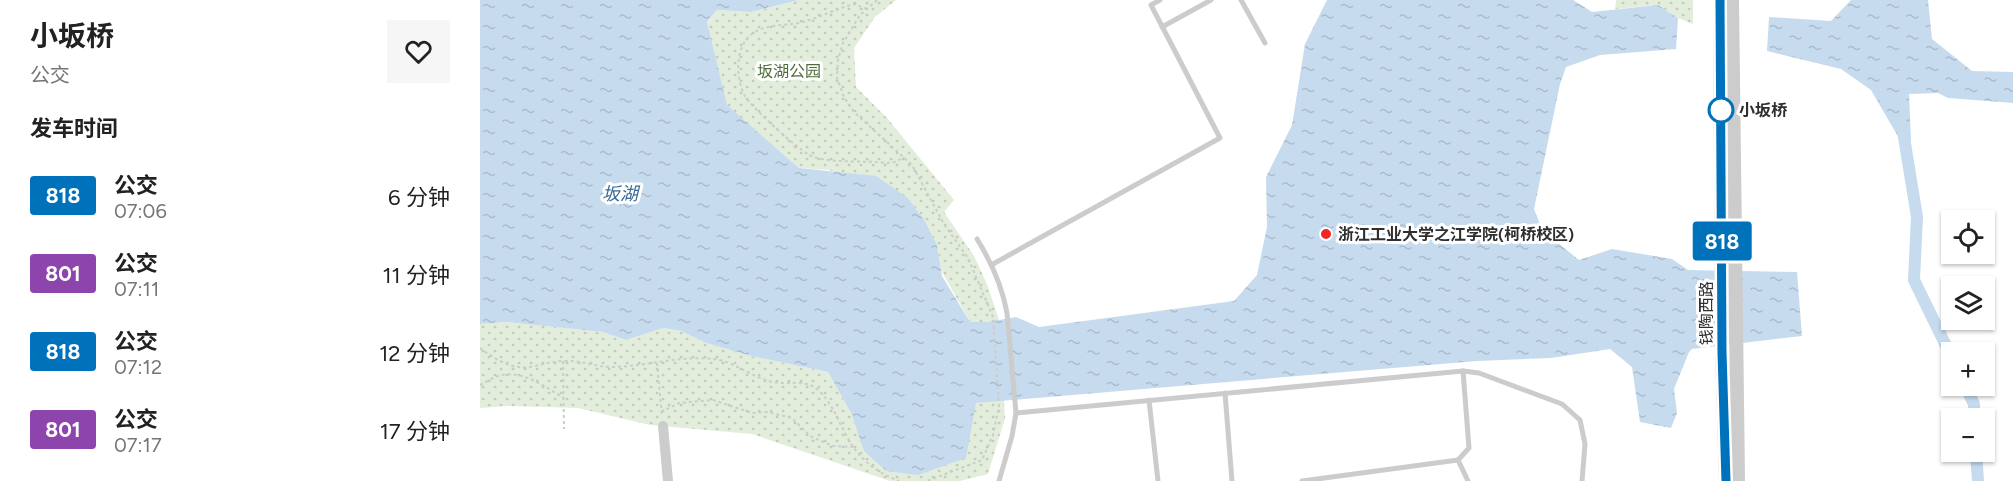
<!DOCTYPE html>
<html lang="zh">
<meta charset="utf-8">
<style>
body{margin:0;font-family:Figtree,"Noto Sans SC",sans-serif;background:#f6f6f6;color:#222;height:100vh;display:flex;flex-direction:column;font-size:22px;white-space:nowrap}
*{box-sizing:border-box;margin:0}
p{font-size:20px;color:#767676}
.icon{flex:none;width:33px;height:33px;fill:none;stroke:currentColor;stroke-width:2;stroke-linecap:round;stroke-linejoin:round}
.map{position:relative;flex:1;overflow:hidden}
.sheet{display:flex;flex-direction:column;background:#fff;width:480px}
.sheet>*{flex:none}
.badge{padding:0 12px;border-radius:4px;font-size:21px;line-height:39px}
.buttons{position:absolute;left:1461px;top:210px;display:grid;gap:12px}
.buttons a{display:grid;place-items:center;width:54px;height:54px;border-radius:0px;background:#fff;box-shadow:0 2px 4px #0004;font-size:30px}
.map>.badge{position:absolute;translate:-50% -50%;box-shadow:0 0 0 3px #fff}
h2{padding:0 30px;font-size:22px;line-height:54px}
.round{display:grid;place-items:center;flex:none;width:63px;height:63px;border-radius:0px;background:#f6f6f6}
.head{display:flex;align-items:center;justify-content:space-between;height:102px;padding:0 30px}
h1{font-size:28px;font-weight:700;line-height:45px}
ul{padding:0;list-style:none}
li{display:flex;align-items:center;gap:18px;height:78px;padding:0 30px}
li div{flex:1}
li b{display:block;font-size:22px}
li em{font-style:normal}
li .badge{min-width:66px;font-weight:700;text-align:center}
main{display:flex;flex:1;min-height:0}
.map>svg:first-child{display:block}
.grass{fill:url(#grass-dots)}
.water{fill:url(#water-ripples)}
.lines{fill:none;stroke-linecap:round;stroke-linejoin:round}
.canal{stroke:#c6dbee;stroke-width:12}
.path{stroke:#ccc;stroke-width:2;stroke-dasharray:3 3;stroke-linecap:butt}
.service{stroke:#ccc;stroke-width:5}
.minor{stroke:#ccc;stroke-width:10}
.tertiary{stroke:#ccc;stroke-width:14}
.line-casing{stroke:#fff;stroke-width:14}
.line{stroke:#0072bc;stroke-width:9}
.stop-dot{fill:#fff;stroke:#0072bc;stroke-width:3}
.poi-dot{fill:#f32523;stroke:#fff;stroke-width:2}
.labels{text-anchor:middle;stroke-width:6;stroke-linejoin:round;paint-order:stroke}
.park-label{font-size:16px;fill:#4d6e38;stroke:#fff}
.stop-label{font-size:16px;font-weight:bold;fill:#2f2f2f;stroke:#fff;text-anchor:start}
.poi-label{font-size:16px;font-weight:bold;fill:#2f2f2f;stroke:#fff;text-anchor:start}
.street-label{font-size:16px;fill:#2f2f2f;stroke:#fff}
.water-label{font-size:18px;font-style:italic;fill:#366a97;stroke:#fff}
</style>
<main>
<section class="sheet">
<div class="head"><div><h1>小坂桥</h1><p>公交</p></div><a class="round"><svg class="icon" aria-label="heart" viewBox="0 0 24 24"><path d="M12 20l-8-8c-3-5 5-10 8-4 3-6 11-1 8 4z"/></svg></a></div>
<h2>发车时间</h2>
<ul>
<li><span class="badge" style="background:#0072bc;color:#fff">818</span><div><b>公交</b><p>07:06</p></div><em>6 分钟</em></li>
<li><span class="badge" style="background:#8e44ad;color:#fff">801</span><div><b>公交</b><p>07:11</p></div><em>11 分钟</em></li>
<li><span class="badge" style="background:#0072bc;color:#fff">818</span><div><b>公交</b><p>07:12</p></div><em>12 分钟</em></li>
<li><span class="badge" style="background:#8e44ad;color:#fff">801</span><div><b>公交</b><p>07:17</p></div><em>17 分钟</em></li>
</ul>
</section>
<div class="map">
<svg width="1533" height="481" viewBox="0 0 1533 481">
<defs>
<pattern id="grass-dots" width="8" height="8" patternUnits="userSpaceOnUse" patternTransform="scale(1.5)"><rect width="8" height="8" fill="#e3eddb"/><path d="M2 2h.1M6 6h.1" fill="none" stroke="#c3ccbc" stroke-width="1.8" stroke-linecap="round"/></pattern>
<pattern id="water-ripples" width="26" height="14" patternUnits="userSpaceOnUse" patternTransform="scale(1.5)"><rect width="26" height="14" fill="#c6dbee"/><path d="M2 4q2-2 4 0t4 0M15 11q2-2 4 0t4 0" fill="none" stroke="#aabccc"/></pattern>
</defs>
<rect width="100%" height="100%" fill="#fff"/>
<!-- grass -->
<g class="grass">
<path d="M319 0H416L395 17 374 48 376 87 407 118 474 200 464 212 494 256 507 284 519 320 525 418 508 474 480 481H410L272 434 170 425 98 408 28 406 0 408V324L26 322 123 332 146 340 183 328 201 331 226 343 271 356 348 372 371 413 384 451 496 403 514 401 490 322 461 270 457 245 445 221 428 198 349 170 319 168 246 105 227 23 237 10 271 12Z"/>
<path d="M1136 0H1213V24L1198 18 1178 5 1135 9Z"/>
</g>
<!-- water -->
<g class="water">
<path d="M0 0H319L271 12 237 10 227 22 247 105 319 168 396 176 428 198 445 221 457 245 462 276 490 322H508L536 317 559 327 754 301 777 275 787 227 786 177 812 125 825 44 847 0H1093L1112 12 1178 5 1198 18 1196 49 1120 55 1086 67 1080 84 1054 209 1066 240 1078 243 1099 260 1132 249 1192 259 1208 270 1317 272 1322 336 1212 349 1209 352 1194 389 1197 413 1191 428 1160 422 1152 367 1130 349 1071 358 997 361 496 403 486 458 438 475 406 471 384 451 371 413 348 372 271 356 226 343 201 331 183 328 146 340 123 332 26 322 0 324Z"/>
<path d="M1371 0H1448L1452 39 1492 71 1533 72V103L1468 98 1458 93 1429 94 1431 141 1420 140 1391 90 1361 69 1287 51 1289 17 1351 21Z"/>
</g>
<g class="lines">
<!-- canal -->
<g class="canal">
<path d="M1422 125 1437 217 1434 280 1472 358"/>
<path d="M1485 386 1494 404V418"/>
<path d="M1496 452 1498 481"/>
</g>
<!-- path -->
<g class="path">
<path d="M397 0 380 15 363 43 358 60 357 78 364 97 374 112 432 165 464 224 488 258 513 317 519 406 513 435 502 460 447 481"/>
<path d="M387 9 374 4C355 9 337 19 318 23 303 26 287 24 273 33 255 45 255 78 265 96 272 108 317 148 329 155 346 164 386 160 407 163L415 162 424 157"/>
<path d="M0 348C13 358 32 370 50 367 62 365 71 361 85 361 101 360 115 367 130 367 164 367 200 355 234 359 256 362 272 378 293 382 307 385 325 379 337 389 351 401 357 418 366 435 379 459 394 471 419 481"/>
<path d="M83 361 84 429"/>
<path d="M177 363 182 416"/>
<path d="M0 385C7 382 14 376 22 375 45 371 65 387 84 398"/>
<path d="M181 412 199 403 233 400 272 413 287 412 312 418 330 436 353 446 374 447"/>
</g>
<!-- service -->
<g class="service">
<path d="M761 0 785 43"/>
<path d="M682 27 731 0"/>
<path d="M497 239C512 263 522 286 527 313L536 413 532 436 519 481"/>
<path d="M513 264 740 138 671 5 680 0"/>
<path d="M745 393 752 481"/>
<path d="M669 400 678 481"/>
<path d="M536 413 983 371 999 373 1082 404 1100 420 1105 444 1102 481"/>
<path d="M978 460 989 448 983 371"/>
<path d="M822 481 978 460 988 481"/>
</g>
<!-- minor -->
<path class="minor" d="M183 426 188 481"/>
<!-- tertiary -->
<g class="tertiary">
<path d="M1240 0 1242 352 1246 481"/>
<path d="M1252 0 1258 481"/>
</g>
</g>
<g class="lines">
<defs>
<path id="line" d="M1240 0 1242 352 1246 481"/>
</defs>
<!-- line casing -->
<use href="#line" class="line-casing"/>
<!-- line -->
<use href="#line" class="line"/>
</g>
<!-- markers -->
<circle class="stop-dot" cx="1241" cy="110" r="12"/>
<circle class="poi-dot" cx="846" cy="234" r="6"/>
<g class="labels">
<!-- park labels -->
<g class="park-label">
<text x="309" y="77">坂湖公园</text>
</g>
<!-- stop labels -->
<g class="stop-label">
<text x="1259" y="116">小坂桥</text>
</g>
<!-- poi labels -->
<g class="poi-label">
<text x="858" y="240">浙江工业大学之江学院(柯桥校区)</text>
</g>
<!-- street labels -->
<g class="street-label">
<text transform="translate(1226 313) rotate(-90)" y="6">钱陶西路</text>
</g>
<!-- water labels -->
<g class="water-label">
<text x="140" y="200">坂湖</text>
</g>
</g>
</svg>
<div class="buttons">
<a><svg class="icon" aria-label="locate" viewBox="0 0 24 24"><circle cx="12" cy="12" r="6"/><path d="M12 2v4M12 18v4M2 12h4M18 12h4"/></svg></a>
<a><svg class="icon" aria-label="layers" viewBox="0 0 24 24"><path d="M12 4l9 5-9 5-9-5zM3 14l9 5 9-5"/></svg></a>
<a>+</a>
<a>−</a>
</div>
<b class="badge" style="left:1242px;top:241px;background:#0072bc;color:#fff">818</b>
</div>
</main>
